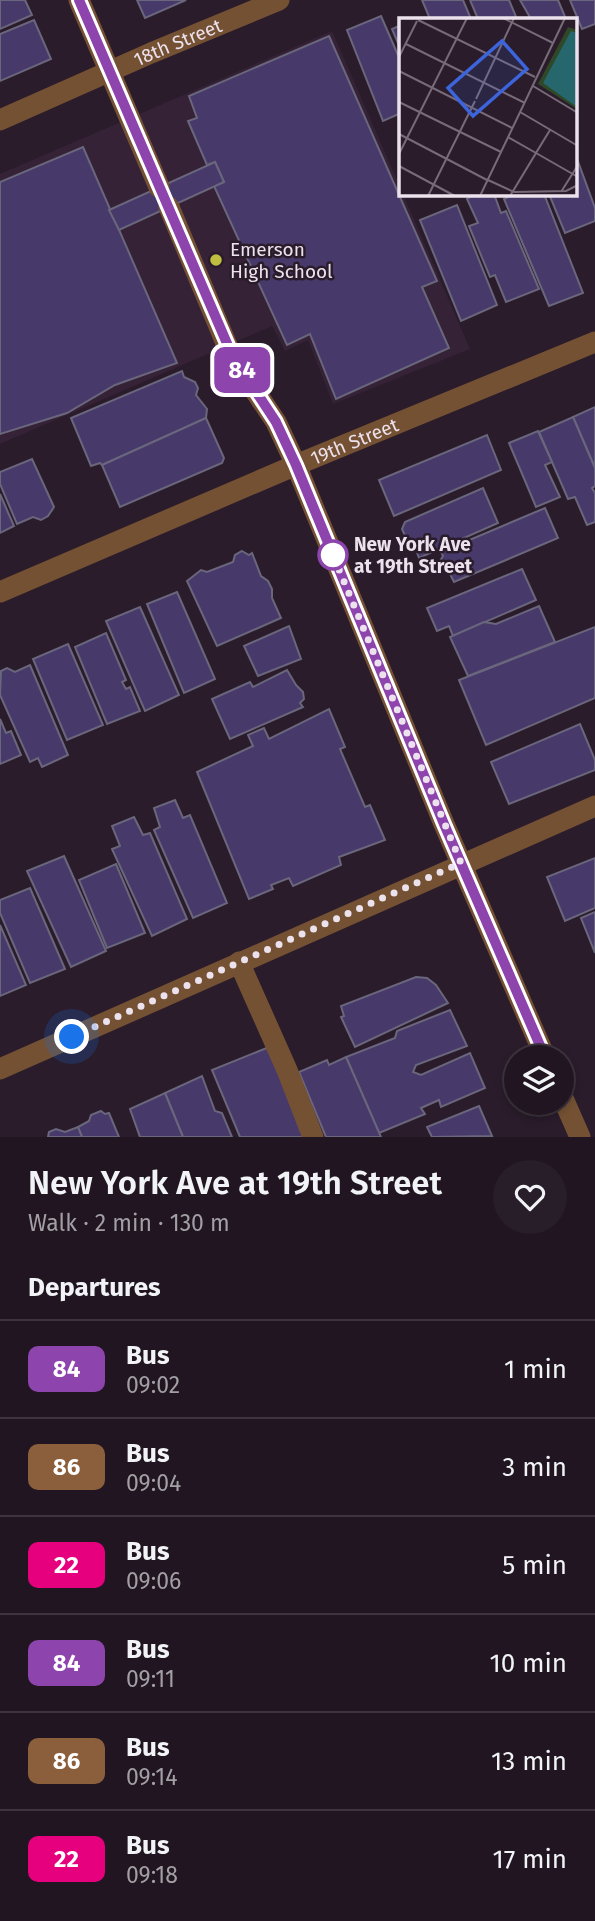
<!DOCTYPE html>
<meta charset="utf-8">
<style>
body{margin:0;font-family:"Fira Sans",sans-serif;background:#281e29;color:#f1f3f6;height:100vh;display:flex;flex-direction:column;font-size:26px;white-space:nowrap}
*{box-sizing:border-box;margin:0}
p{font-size:23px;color:#a29fa5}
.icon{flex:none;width:38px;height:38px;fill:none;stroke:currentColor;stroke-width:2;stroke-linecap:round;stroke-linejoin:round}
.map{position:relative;height:1137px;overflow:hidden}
.panel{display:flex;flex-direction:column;background:#201520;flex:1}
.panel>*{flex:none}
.badge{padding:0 14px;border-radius:10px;font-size:24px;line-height:46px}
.fabs{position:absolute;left:504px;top:1045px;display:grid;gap:14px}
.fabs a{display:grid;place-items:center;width:70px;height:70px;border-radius:50%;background:#201520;box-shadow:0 4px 10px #0003,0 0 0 2px #3d343e;font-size:35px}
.you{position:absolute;width:35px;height:35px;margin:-18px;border:5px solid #fff;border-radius:50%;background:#1a73e8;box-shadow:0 0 0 10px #1a73e833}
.map>.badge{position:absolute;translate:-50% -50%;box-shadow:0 0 0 4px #fff}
h2{padding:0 28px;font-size:26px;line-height:63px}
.round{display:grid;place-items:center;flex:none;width:74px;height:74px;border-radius:37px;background:#281e29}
.headline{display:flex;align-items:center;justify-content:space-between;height:119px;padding:0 28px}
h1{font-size:33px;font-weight:600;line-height:52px}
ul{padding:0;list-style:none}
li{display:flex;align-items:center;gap:21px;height:98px;padding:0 28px;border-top:2px solid #3d343e}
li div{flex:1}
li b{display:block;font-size:26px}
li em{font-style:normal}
li .badge{min-width:77px;font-weight:700;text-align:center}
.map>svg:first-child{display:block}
.built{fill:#352236}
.building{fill:#473a6b;stroke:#6a667c;stroke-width:2}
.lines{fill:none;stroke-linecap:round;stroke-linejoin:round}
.minor{stroke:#755134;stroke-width:21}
.line-casing{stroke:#fff;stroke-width:16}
.line{stroke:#8e44ad;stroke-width:10}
.walk{stroke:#ece2ed;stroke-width:7;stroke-dasharray:0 12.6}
.poi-dot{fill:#bfbe41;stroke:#2a1c2b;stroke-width:2.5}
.stop-dot{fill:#fff;stroke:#8e44ad;stroke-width:3.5}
.labels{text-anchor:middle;stroke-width:5;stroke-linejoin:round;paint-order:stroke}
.street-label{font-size:19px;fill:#ece2ed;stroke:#2a1c2b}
.poi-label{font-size:19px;fill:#ece2ed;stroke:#2a1c2b;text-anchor:start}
.stop-label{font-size:19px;font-weight:bold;fill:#ece2ed;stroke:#2a1c2b;text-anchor:start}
.inset-road{fill:none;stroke:#786b79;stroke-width:2}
.view{fill:#3c64db;fill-opacity:0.15;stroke:#3c64db;stroke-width:3.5}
.inset-edge{fill:none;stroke:#ece2ed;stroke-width:3.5}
</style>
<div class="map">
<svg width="595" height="1137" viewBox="0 0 595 1137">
<rect width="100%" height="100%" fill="#2a1c2b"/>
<!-- built -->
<path class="built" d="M332 31 401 189V194H403L470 349 333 404 308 340 285 351 272 326 0 444V174Z"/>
<!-- building -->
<g class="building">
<path d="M0 0H25L32 15 0 29Z"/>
<path d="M137 0H186L145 18Z"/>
<path d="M422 0H463L471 19H430Z"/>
<path d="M470 0H509L517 19H478Z"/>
<path d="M520 0H558L566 19H531Z"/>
<path d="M570 0H595V24L582 29Z"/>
<path d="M381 16 401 62V113L383 121 347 30Z"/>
<path d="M34 20 51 59 0 81V34Z"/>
<path d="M401 25V50L392 29Z"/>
<path d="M329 36 437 281 422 287 449 348 336 399 310 334 287 345 214 186 224 182 215 162 207 165 188 121 197 118 189 96Z"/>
<path d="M83 147 177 363 115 385 67 413 0 434V182Z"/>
<path d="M576 156 595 208V221L565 233 549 194H576Z"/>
<path d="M215 162 224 182 119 230 109 210Z"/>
<path d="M475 194H494L501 213 506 211 539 289 506 302 495 275 490 277 469 226 478 223 467 199Z"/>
<path d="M516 194H544L583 293 549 306 504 199Z"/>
<path d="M457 205 497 305 461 321 420 220Z"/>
<path d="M182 371 184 377 195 382 198 388 196 395 207 409 206 418 102 465 100 463 91 466 71 418Z"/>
<path d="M595 407V468L573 417Z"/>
<path d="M573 417 595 468V486L592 488 595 493V522L587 525 575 497 568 499 539 432Z"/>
<path d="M206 418 224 458 222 463 120 507 102 465Z"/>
<path d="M538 431 552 462 545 465 560 497 536 507 509 443Z"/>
<path d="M487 435 501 470 394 516 379 480Z"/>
<path d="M32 459 54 507 48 516 41 520 33 517 17 524 0 484V472Z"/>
<path d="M483 488 498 523 419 558 413 542 406 538 402 529 405 522Z"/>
<path d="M0 494 14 526 0 533Z"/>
<path d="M545 508 558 538 454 582 449 572 443 570 440 561 443 556 441 552Z"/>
<path d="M242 551 249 555 252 553 261 576 268 581 272 589V598L281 618 217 646 187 581 201 570 207 572 233 562 235 555Z"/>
<path d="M522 569 536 600 453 636 449 626 437 631 427 608Z"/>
<path d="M177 592 215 679 184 693 147 604Z"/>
<path d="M539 606 555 642 468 676 450 637 484 622 496 624Z"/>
<path d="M140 607 179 695 145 711 106 621Z"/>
<path d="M289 626 301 659 258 676 244 646Z"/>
<path d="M595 627V698L486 745 459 680Z"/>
<path d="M106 633 126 680 122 682 126 689 130 687 140 711 107 724 75 647Z"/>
<path d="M68 644 103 725 67 740 33 659Z"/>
<path d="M30 665 68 755 42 767 38 758 30 762 0 695 1 671 7 668 15 672Z"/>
<path d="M287 670 296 685 303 692 304 699 300 703 303 707 230 739 212 699 250 682 253 687Z"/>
<path d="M329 709 345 747 340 749 365 807 370 805 385 840 339 857 341 865 293 886 289 878 271 885 273 889 249 899 197 772 253 746 248 735 264 728 269 739Z"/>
<path d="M0 719 6 733 11 731 21 755 0 764Z"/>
<path d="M580 724 595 760V770L509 804 491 762Z"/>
<path d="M175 800 183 818 190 815 227 903 193 918 154 830 160 827 154 808Z"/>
<path d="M134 817 143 835 150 833 187 919 152 936 112 849 120 846 112 826Z"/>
<path d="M64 856 106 951 71 967 27 871Z"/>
<path d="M595 858V908L565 921 547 877Z"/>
<path d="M116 864 145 933 107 948 79 880Z"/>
<path d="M30 888 65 969 30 983 0 913V900Z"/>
<path d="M595 912V953L581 918Z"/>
<path d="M0 925 26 985 0 996Z"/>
<path d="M416 977 427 978 436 985 448 1003 355 1047 341 1017 344 1016 341 1006Z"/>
<path d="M450 1010 467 1046 416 1065 413 1072 421 1075 470 1053 485 1088 441 1107 439 1100 421 1108 425 1114 379 1133 346 1057 395 1038 397 1031Z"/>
<path d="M269 1047 308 1137H240L212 1070Z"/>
<path d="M346 1057 381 1137H326L299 1072 327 1060 329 1065Z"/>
<path d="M202 1076 215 1111 222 1113 232 1137H183L165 1093Z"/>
<path d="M165 1093 183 1137H140L130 1109Z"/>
<path d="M479 1106 492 1136 432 1137 427 1127Z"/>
<path d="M101 1111 105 1114 109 1113 119 1137H82L78 1127 89 1121 91 1115Z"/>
<path d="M78 1127 82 1137H48L49 1132 56 1129 65 1132Z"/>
</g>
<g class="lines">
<!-- minor -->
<g class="minor">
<path d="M79 0 159 187"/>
<path id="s1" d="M0 120 151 53 279 0"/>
<path d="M169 207 231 355 276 422 296 465 444 824 545 1057"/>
<path id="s2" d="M0 592 296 465 595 342"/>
<path d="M239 962 287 1070 313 1137"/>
<path d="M0 1069 595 806"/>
<path d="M562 1096 580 1137"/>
</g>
</g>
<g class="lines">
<defs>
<path id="line" d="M79 0 232 355 276 422 296 465 444 824 545 1057"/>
</defs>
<!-- line casing -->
<use href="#line" class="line-casing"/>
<!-- line -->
<use href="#line" class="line"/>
<!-- walk -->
<path class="walk" d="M72 1037 461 863 333 555"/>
</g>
<!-- markers -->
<circle class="poi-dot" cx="216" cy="260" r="7"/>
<circle class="stop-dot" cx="333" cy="555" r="14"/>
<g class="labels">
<!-- street labels -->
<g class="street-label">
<text dy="7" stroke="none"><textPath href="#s1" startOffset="194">18th Street</textPath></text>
<text dy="7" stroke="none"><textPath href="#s2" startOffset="385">19th Street</textPath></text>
</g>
<!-- poi labels -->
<g class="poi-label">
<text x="230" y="256">Emerson<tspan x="230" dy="22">High School</tspan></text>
</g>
<!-- stop labels -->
<g class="stop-label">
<text x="354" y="551">New York Ave<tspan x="354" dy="22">at 19th Street</tspan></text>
</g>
</g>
<!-- overview -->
<g transform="translate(399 18)">
<rect width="178" height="178" fill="#2a1c2b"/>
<path d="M169 9 178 12V91L139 66Z" fill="#2f4828"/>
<path d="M172 13 178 15V89L144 65Z" fill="#25676d"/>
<path class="inset-road" d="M104 0 154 25M19 2 136 59M7 26 126 85M0 39 18 3M0 53 113 110M134 68 179 95M77 81 115 0M0 84 102 134M121 94 179 128M151 112 137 135 179 159M0 116 88 162M109 119 137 135 111 178M0 136 68 0M0 148 56 178M89 162 115 174M115 174 167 173 179 167M162 174 179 147M29 178 76 83M81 178 166 0"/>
<path class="view" d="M103 23 128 51 74 98 49 70Z"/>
<rect width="178" height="178" class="inset-edge"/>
</g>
</svg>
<div class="fabs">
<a><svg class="icon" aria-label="layers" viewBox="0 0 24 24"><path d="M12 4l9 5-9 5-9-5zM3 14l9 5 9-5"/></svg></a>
</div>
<div class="you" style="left:72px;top:1037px"></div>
<b class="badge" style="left:242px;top:370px;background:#8e44ad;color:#fff">84</b>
</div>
<section class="panel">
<div class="headline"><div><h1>New York Ave at 19th Street</h1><p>Walk · 2 min · 130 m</p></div><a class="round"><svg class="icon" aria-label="heart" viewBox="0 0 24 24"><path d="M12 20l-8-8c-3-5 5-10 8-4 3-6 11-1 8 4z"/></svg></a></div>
<h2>Departures</h2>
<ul>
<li><span class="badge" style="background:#8e44ad;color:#fff">84</span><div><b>Bus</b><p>09:02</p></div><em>1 min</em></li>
<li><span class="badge" style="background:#8b5e3c;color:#fff">86</span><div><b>Bus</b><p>09:04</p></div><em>3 min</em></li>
<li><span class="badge" style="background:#e6007e;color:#fff">22</span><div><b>Bus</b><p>09:06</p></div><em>5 min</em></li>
<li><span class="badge" style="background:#8e44ad;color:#fff">84</span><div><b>Bus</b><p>09:11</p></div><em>10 min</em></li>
<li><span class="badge" style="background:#8b5e3c;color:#fff">86</span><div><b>Bus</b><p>09:14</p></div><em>13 min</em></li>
<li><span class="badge" style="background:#e6007e;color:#fff">22</span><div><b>Bus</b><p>09:18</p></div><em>17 min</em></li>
</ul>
</section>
